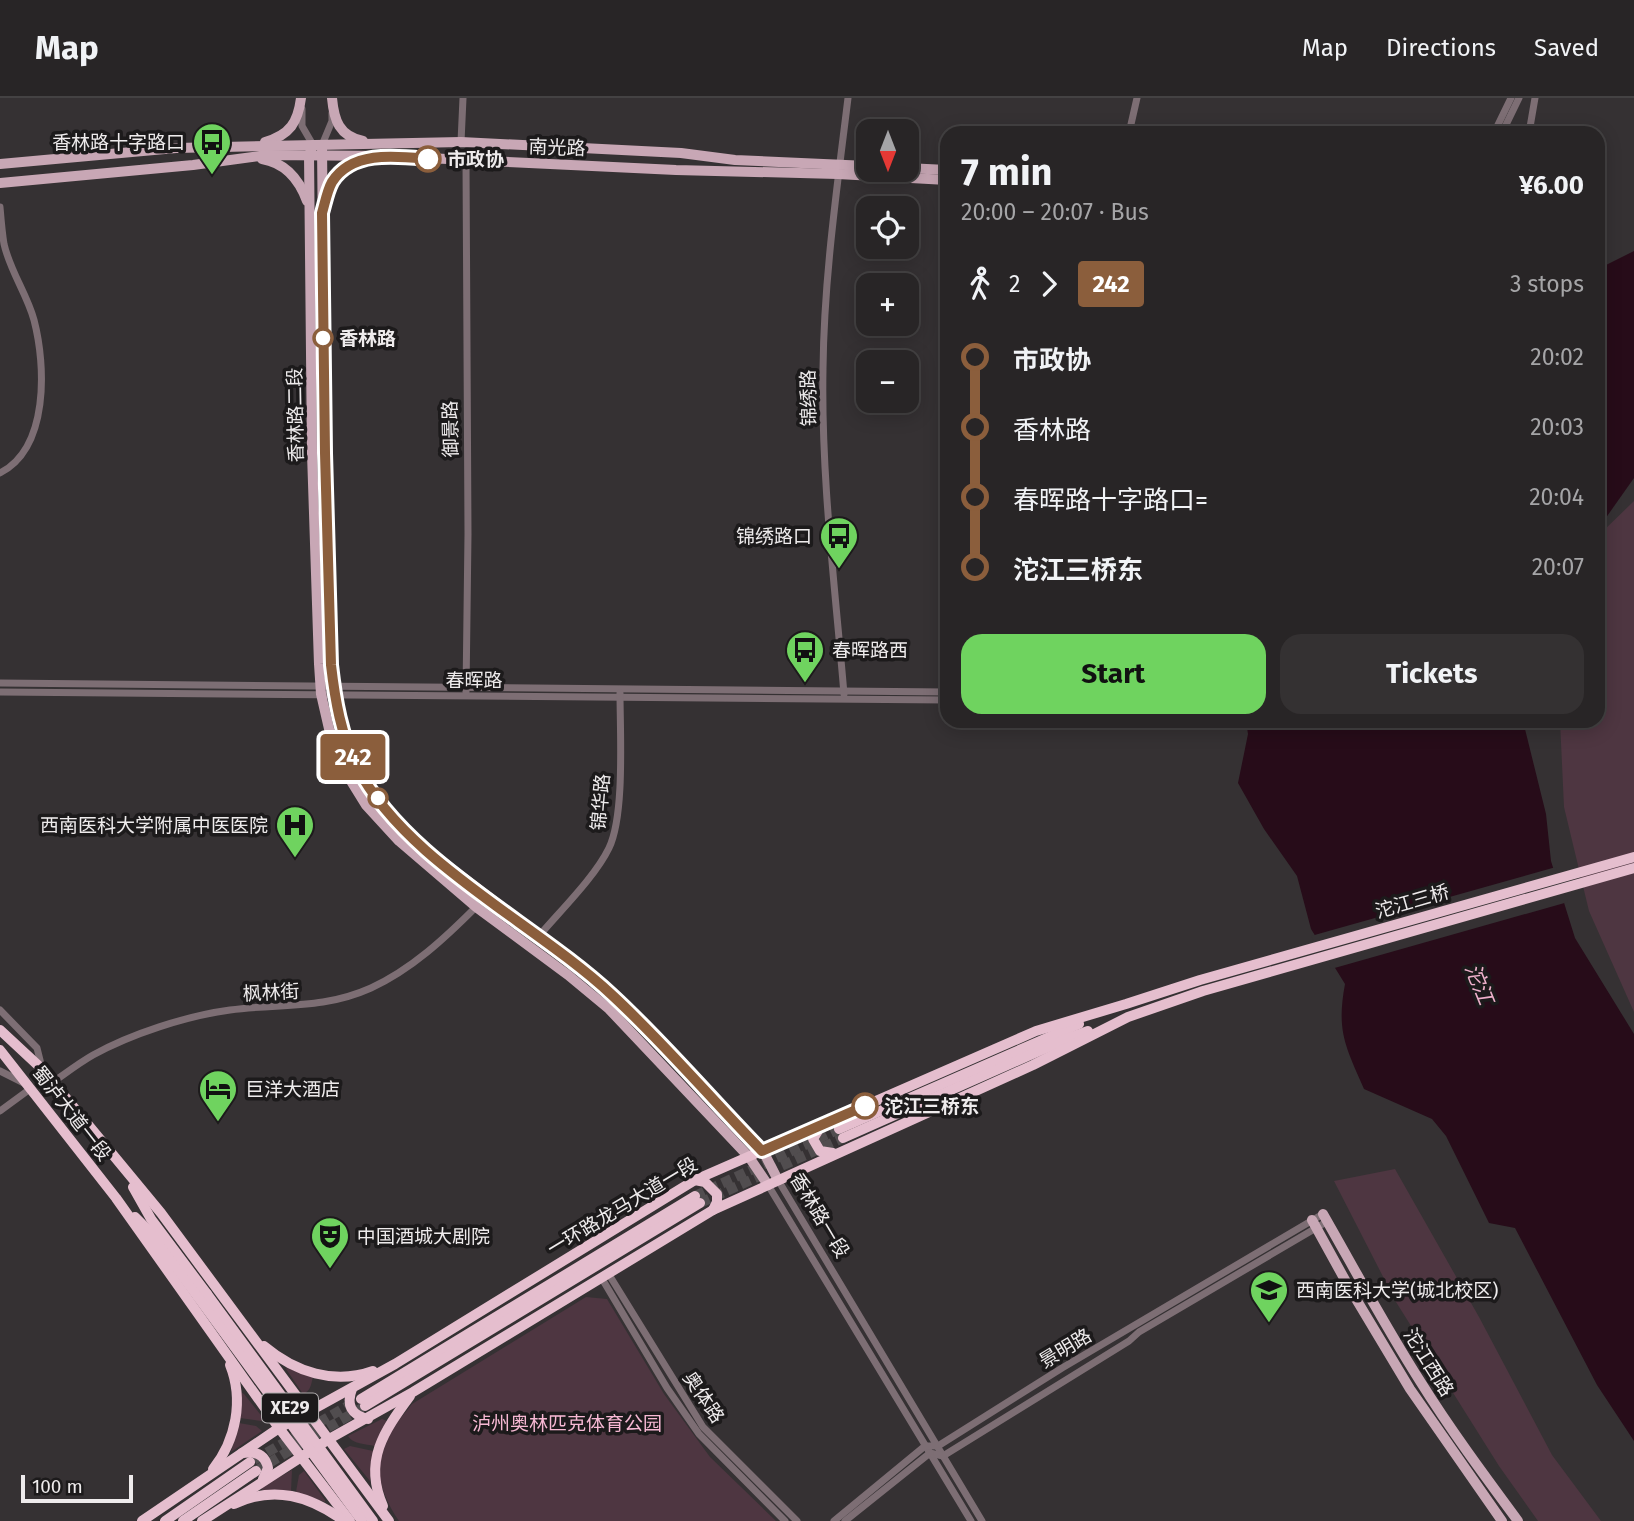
<!DOCTYPE html>
<meta charset="utf-8">
<style>
body{margin:0;font-family:"Fira Sans","Noto Sans SC",sans-serif;background:#343132;color:#f1f3f6;height:100vh;display:flex;flex-direction:column;font-size:26px;white-space:nowrap}
*{box-sizing:border-box;margin:0}
p{font-size:23px;color:#a5a5a7}
.icon{flex:none;width:38px;height:38px;fill:none;stroke:currentColor;stroke-width:2;stroke-linecap:round;stroke-linejoin:round}
.map{position:relative;flex:1;overflow:hidden}
.details{position:absolute;left:940px;top:28px;width:665px;height:602px;display:flex;flex-direction:column;background:#282526;border-radius:21px;box-shadow:0 4px 18px #0003,0 0 0 2px #444243}
.details>*{flex:none}
.badge{padding:0 14px;border-radius:5px;font-size:24px;line-height:46px}
.needle{width:46px;rotate:180deg}
.controls{position:absolute;left:856px;top:21px;display:grid;gap:14px}
.controls a{display:grid;place-items:center;width:63px;height:63px;border-radius:14px;background:#282526;box-shadow:0 4px 18px #0003,0 0 0 2px #444243;font-size:35px}
.scale{position:absolute;left:21px;bottom:18px;width:112px;box-sizing:border-box;padding-left:7px;border:4px solid #eeebec;border-top:0;font-size:19px;line-height:24px;white-space:nowrap;color:#eeebec;-webkit-text-stroke:5px #1c1a1b;paint-order:stroke}
.map>.badge{position:absolute;translate:-50% -50%;box-shadow:0 0 0 4px #fff}
.legs{display:flex;align-items:center;gap:10px;height:77px;padding:0 21px;font-size:23px}
.legs p{margin-inline-start:auto}
.overview{display:flex;align-items:center;justify-content:space-between;height:119px;padding:0 21px}
h1{font-size:38px;font-weight:700;line-height:52px}
.cta{display:flex;gap:14px;margin-top:auto;padding:14px 21px}
.cta a{flex:1;height:80px;border-radius:21px;background:#6fd35f;color:#111;font-size:28px;font-weight:700;line-height:80px;text-align:center}
.cta a+a{background:#343132;color:#f1f3f6}
ul{padding:0 21px;list-style:none}
li{display:flex;align-items:center;gap:24px;height:70px;font-size:26px}
li i{display:grid;place-items:center;width:10px;height:100%;margin:0 9px;background:currentColor}
li i::after{content:'';width:18px;height:18px;margin:-9px;border:5px solid;border-radius:50%;background:#282526}
li p{margin-inline-start:auto}
li:first-child i{background:linear-gradient(#0000 50%,currentColor 0)}
li:last-child i{background:linear-gradient(currentColor 50%,#0000 0)}
header{display:flex;align-items:center;gap:42px;box-sizing:border-box;height:98px;padding:0 35px;background:#282526;border-bottom:2px solid #444243}
header strong{font-size:33px}
nav{display:flex;gap:38px;margin-inline-start:auto;font-size:24px}
.map>svg:first-child{display:block}
.green{fill:#4e3641}
.water{fill:#270c19}
.pier{fill:#353133}
.lines{fill:none;stroke-linecap:round;stroke-linejoin:round}
.highway-tunnel{stroke:#514d4f;stroke-width:10;stroke-dasharray:10 5;stroke-linecap:butt}
.minor{stroke:#7d6e74;stroke-width:7}
.major{stroke:#c8a7b5;stroke-width:10}
.highway{stroke:#e5bece;stroke-width:10}
.highway-bridge{stroke:#e5bece;stroke-width:10}
.line-1-casing{stroke:#fff;stroke-width:16}
.line-1{stroke:#8b5e3c;stroke-width:10}
.stop-1-dot{fill:#fff;stroke:#8b5e3c;stroke-width:3.5}
.labels{text-anchor:middle;stroke-width:7;stroke-linejoin:round;paint-order:stroke}
.shield{fill:#1c1a1b;stroke:#afacad;stroke-width:2}
.shield-label{font-size:18px;font-weight:bold;fill:#eeebec}
.poi-label{font-size:19px;fill:#eeebec;stroke:#1c1a1b;text-anchor:start}
.street-label{font-size:19px;fill:#eeebec;stroke:#1c1a1b}
.stop-label{font-size:19px;font-weight:bold;fill:#eeebec;stroke:#1c1a1b;text-anchor:start}
.park-label{font-size:19px;fill:#f6b8d3;stroke:#1c1a1b}
.water-label{font-size:21px;font-style:italic;fill:#eeb0cb;stroke:#1c1a1b}
</style>
<header>
<strong>Map</strong>
<nav><a>Map</a><a>Directions</a><a>Saved</a></nav>
</header>
<div class="map">
<svg width="1634" height="1423" viewBox="0 0 1634 1423">
<rect width="100%" height="100%" fill="#353133"/>
<!-- green -->
<g class="green">
<path d="M1634 403V914L1589 813 1564 709 1560 623H1598V438Z"/>
<path d="M1395 1071 1479 1219 1552 1357 1601 1423H1538L1499 1368 1396 1204 1334 1083Z"/>
<path d="M586 1199 607 1201 664 1296 710 1359 776 1423H399C385 1403 374 1376 381 1351 386 1335 402 1319 412 1306Z"/>
<path d="M287 1270 313 1279C311 1286 311 1293 303 1296L286 1271Z"/>
<path d="M241 1294 244 1296 264 1321 261 1323 240 1320Z"/>
<path d="M382 1321 387 1323 375 1348C365 1346 353 1346 348 1338Z"/>
<path d="M239 1325 256 1328 262 1333 231 1354Z"/>
<path d="M350 1348 373 1353 370 1383 344 1351Z"/>
<path d="M292 1372 291 1393 262 1392V1389Z"/>
<path d="M304 1373 325 1402V1404L296 1394 299 1377Z"/>
</g>
<!-- water -->
<g class="water">
<path d="M1634 153V380L1598 431V171Z"/>
<path d="M1246 623H1523L1546 716 1551 763 1575 840 1634 936V1343L1597 1287 1515 1130 1489 1125 1446 1038 1432 1021 1364 991C1346 949 1336 934 1345 886L1311 831 1297 778 1264 731 1238 685 1248 636Z"/>
</g>
<!-- pier -->
<path class="pier" d="M1556 769 1568 804 1331 871 1311 838Z"/>
<g class="lines">
<!-- highway-tunnel -->
<g class="highway-tunnel">
<path d="M695 1098 839 1031"/>
<path d="M700 1105 843 1040"/>
<path d="M315 1337 362 1310"/>
<path d="M254 1362 358 1302"/>
<path d="M256 1373 302 1345"/>
</g>
<!-- minor -->
<g class="minor">
<path d="M302 11V28L313 47"/>
<path d="M1129 35 1137 0"/>
<path d="M1494 35 1511 0"/>
<path d="M1502 35 1519 0"/>
<path d="M1529 35 1535 0"/>
<path d="M461 44 463 0"/>
<path d="M322 47 332 23V15"/>
<path d="M0 109C1 121 2 134 4 146 10 173 27 196 34 222 46 268 49 350 0 375"/>
<path d="M0 585 947 594"/>
<path d="M0 594 947 602"/>
<path d="M466 594 468 436 466 63"/>
<path d="M844 596C835 488 821 379 823 271 824 180 837 90 848 0"/>
<path d="M539 838C560 813 595 779 609 750 625 717 620 634 620 595"/>
<path d="M0 912 37 950 42 970"/>
<path d="M0 973 24 985"/>
<path d="M53 984C66 975 79 965 93 957 131 936 186 918 230 912 280 905 322 912 371 890 412 871 445 840 476 809"/>
<path d="M0 1013 30 991"/>
<path d="M778 1082 982 1423"/>
<path d="M768 1087 971 1423"/>
<path d="M608 1175 703 1329 797 1423"/>
<path d="M601 1179 667 1290 699 1336 785 1423"/>
<path d="M930 1355 943 1358 1129 1243 1139 1234 1328 1123"/>
<path d="M834 1423 925 1348H938L1062 1270 1323 1116"/>
<path d="M845 1423 930 1355"/>
</g>
<!-- major -->
<g class="major">
<path d="M332 0C334 22 339 38 363 43"/>
<path d="M265 44C290 37 298 24 301 0"/>
<path d="M313 47 309 57 312 355 319 566 321 596 332 644 348 678 366 707 399 743 476 809 568 877 609 911 749 1059 768 1087"/>
<path d="M322 47 325 355 331 567C339 646 362 688 418 745L584 872 612 897 763 1053 778 1082"/>
<path d="M262 61C286 65 299 81 307 103"/>
<path d="M0 66 176 50 461 44 681 55 735 62 868 68"/>
<path d="M906 70 947 72"/>
<path d="M0 85 193 67 267 57 385 58 676 72 838 76 947 82"/>
<path d="M325 104C332 78 346 67 372 61"/>
<path d="M1323 1116C1355 1172 1385 1228 1420 1283 1450 1331 1484 1377 1518 1423"/>
<path d="M1312 1122 1350 1191 1410 1291 1502 1423"/>
</g>
<!-- highway -->
<g class="highway">
<path d="M0 932 42 971 161 1115 389 1423"/>
<path d="M0 952 116 1100 279 1330 350 1423"/>
<path d="M821 1028 813 1041 820 1053 833 1055"/>
<path d="M839 1031 1079 926"/>
<path d="M843 1040 1064 942 1088 933"/>
<path d="M695 1082 705 1084 717 1096V1104L713 1112"/>
<path d="M133 1089 151 1121 207 1196"/>
<path d="M135 1119 149 1133 198 1199"/>
<path d="M264 1248C295 1274 334 1287 373 1273"/>
<path d="M352 1291C346 1307 351 1317 368 1321"/>
<path d="M361 1301 695 1098"/>
<path d="M365 1308 700 1105"/>
<path d="M242 1355C255 1353 265 1356 268 1370L263 1381"/>
<path d="M213 1371C236 1342 244 1302 230 1267"/>
<path d="M234 1406C274 1387 310 1398 344 1423"/>
<path d="M383 1408C363 1363 384 1333 410 1298"/>
<path d="M142 1423 279 1330 395 1266 695 1082 1036 933 1126 906 1200 882 1634 759"/>
<path d="M165 1423 250 1364"/>
<path d="M183 1423 256 1373"/>
<path d="M202 1423 329 1341 413 1294 713 1112 1033 967 1128 919 1203 893 1634 770"/>
</g>
<!-- highway-bridge -->
<g class="highway-bridge">
<path d="M207 1196 373 1423"/>
<path d="M198 1199 362 1423"/>
</g>
</g>
<g class="lines">
<defs>
<path id="line-1" d="M428 61C397 58 352 52 332 84 327 93 325 105 322 115L325 355 331 567C335 602 341 637 357 669 405 763 535 825 612 897 665 946 712 1002 762 1053L865 1008"/>
</defs>
<!-- line-1 casing -->
<use href="#line-1" class="line-1-casing"/>
<!-- line-1 -->
<use href="#line-1" class="line-1"/>
</g>
<!-- icons -->
<defs>
<symbol id="bus-pin" viewBox="-11 -11 22 30"><path d="M0 17L-7.5 6A9.5 9.5 0 1 1 7.5 6Z" fill="#6fd35f" stroke="#1c1a1b"/><path d="M-5-6H5V4H4V6H2V4H-2V6H-4V4H-5ZM-3.5-4V0h7V-4ZM-3.5 1.2v1.5H-2V1.2ZM2 1.2v1.5H3.5V1.2Z" fill="#111"/></symbol>
<symbol id="hospital-pin" viewBox="-11 -11 22 30"><path d="M0 17L-7.5 6A9.5 9.5 0 1 1 7.5 6Z" fill="#6fd35f" stroke="#1c1a1b"/><path d="M-5-5h3v3.5h4V-5h3V5h-3V1.5h-4V5h-3Z" fill="#111"/></symbol>
<symbol id="hotel-pin" viewBox="-11 -11 22 30"><path d="M0 17L-7.5 6A9.5 9.5 0 1 1 7.5 6Z" fill="#6fd35f" stroke="#1c1a1b"/><path d="M-6-4.5h1.5V1H6V5H4.5V3h-9V5H-6ZM-4 0a1.8 1.8 0 1 1 3.6 0ZM.5 0V-2.5h3Q6-2.5 6 0Z" fill="#111"/></symbol>
<symbol id="theatre-pin" viewBox="-11 -11 22 30"><path d="M0 17L-7.5 6A9.5 9.5 0 1 1 7.5 6Z" fill="#6fd35f" stroke="#1c1a1b"/><path d="M-5-5.5Q0-4 5-5.5V0Q5 5 0 6Q-5 5-5 0ZM-3.3-2.5H-1v1.5H-3.3ZM1-2.5H3.3v1.5H1ZM-2.8 1Q0 5.5 2.8 1Z" fill="#111"/></symbol>
<symbol id="university-pin" viewBox="-11 -11 22 30"><path d="M0 17L-7.5 6A9.5 9.5 0 1 1 7.5 6Z" fill="#6fd35f" stroke="#1c1a1b"/><path d="M0-5L7-2L0 1L-7-2ZM-4 1L0 2.5L4 1V4Q0 6-4 4Z" fill="#111"/></symbol>
</defs>
<g fill-rule="evenodd">
<use href="#bus-pin" x="190" y="22" width="44" height="60"/>
<use href="#bus-pin" x="817" y="416" width="44" height="60"/>
<use href="#bus-pin" x="783" y="530" width="44" height="60"/>
<use href="#hospital-pin" x="273" y="705" width="44" height="60"/>
<use href="#hotel-pin" x="196" y="969" width="44" height="60"/>
<use href="#theatre-pin" x="308" y="1116" width="44" height="60"/>
<use href="#university-pin" x="1247" y="1170" width="44" height="60"/>
</g>
<!-- markers -->
<g class="stop-1-dot">
<circle cx="428" cy="61" r="12"/>
<circle cx="323" cy="240" r="9"/>
<circle cx="378" cy="700" r="9"/>
<circle cx="865" cy="1008" r="12"/>
</g>
<g class="labels">
<!-- shield labels -->
<rect class="shield" x="262" y="1295.5" width="56" height="29" rx="5"/>
<g class="shield-label">
<text x="290" y="1316">XE29</text>
</g>
<!-- poi labels -->
<g class="poi-label">
<text x="185" y="51" text-anchor="end">香林路十字路口</text>
<text x="812" y="445" text-anchor="end">锦绣路口</text>
<text x="832" y="559">春晖路西</text>
<text x="268" y="734" text-anchor="end">西南医科大学附属中医医院</text>
<text x="245" y="998">巨洋大酒店</text>
<text x="357" y="1145">中国酒城大剧院</text>
<text x="1296" y="1199">西南医科大学(城北校区)</text>
</g>
<!-- street labels -->
<g class="street-label">
<text transform="translate(557 49) rotate(2)" y="7">南光路</text>
<text transform="translate(808 300) rotate(-91)" y="7">锦绣路</text>
<text transform="translate(295 317) rotate(-91)" y="7">香林路二段</text>
<text transform="translate(450 331) rotate(-91)" y="7">御景路</text>
<text x="474" y="589">春晖路</text>
<text transform="translate(600 704) rotate(-85)" y="7">锦华路</text>
<text transform="translate(1412 803) rotate(-16)" y="7">沱江三桥</text>
<text transform="translate(271 894) rotate(-3)" y="7">枫林街</text>
<text transform="translate(72 1015) rotate(52)" y="7">蜀泸大道一段</text>
<text transform="translate(622 1108) rotate(-31)" y="7">一环路龙马大道一段</text>
<text transform="translate(820 1117) rotate(59)" y="7">香林路一段</text>
<text transform="translate(1065 1250) rotate(-31)" y="7">景明路</text>
<text transform="translate(1429 1264) rotate(58)" y="7">沱江西路</text>
<text transform="translate(704 1299) rotate(56)" y="7">奥体路</text>
</g>
<!-- stop labels -->
<g class="stop-label">
<text x="447" y="68">市政协</text>
<text x="339" y="247">香林路</text>
<text x="884" y="1015">沱江三桥东</text>
</g>
<!-- park labels -->
<g class="park-label">
<text x="567" y="1332">泸州奥林匹克体育公园</text>
</g>
<!-- water labels -->
<g class="water-label">
<text transform="translate(1479 886) rotate(68)" y="7">沱江</text>
</g>
</g>
</svg>
<div class="controls">
<a><svg class="needle" viewBox="-14 -14 28 28"><path d="M0-13l5 13h-10z" fill="#e53935"/><path d="M0 13l5-13h-10z" fill="#a5a5a7"/></svg></a>
<a><svg class="icon" aria-label="locate" viewBox="0 0 24 24"><circle cx="12" cy="12" r="6"/><path d="M12 2v4M12 18v4M2 12h4M18 12h4"/></svg></a>
<a>+</a>
<a>−</a>
</div>
<div class="scale">100 m</div>
<b class="badge" style="left:353px;top:659px;background:#8b5e3c;color:#fff">242</b>
<section class="details">
<div class="overview"><div><h1>7 min</h1><p>20:00 – 20:07 · Bus</p></div><b>¥6.00</b></div>
<div class="legs"><svg class="icon" aria-label="walk" viewBox="0 0 24 24"><circle cx="13" cy="4" r="2"/><path d="M13 8l-2 6 4 7M11 14l-3 7M7 12l3-4h3l4 4"/></svg>2<svg class="icon" aria-label="forward" viewBox="0 0 24 24"><path d="M9 5l7 7-7 7"/></svg><b class="badge" style="background:#8b5e3c;color:#fff">242</b><p>3 stops</p></div>
<ul>
<li><i style="color:#8b5e3c"></i><b>市政协</b><p>20:02</p></li>
<li><i style="color:#8b5e3c"></i><span>香林路</span><p>20:03</p></li>
<li><i style="color:#8b5e3c"></i><span>春晖路十字路口=</span><p>20:04</p></li>
<li><i style="color:#8b5e3c"></i><b>沱江三桥东</b><p>20:07</p></li>
</ul>
<div class="cta"><a>Start</a><a>Tickets</a></div>
</section>
</div>
